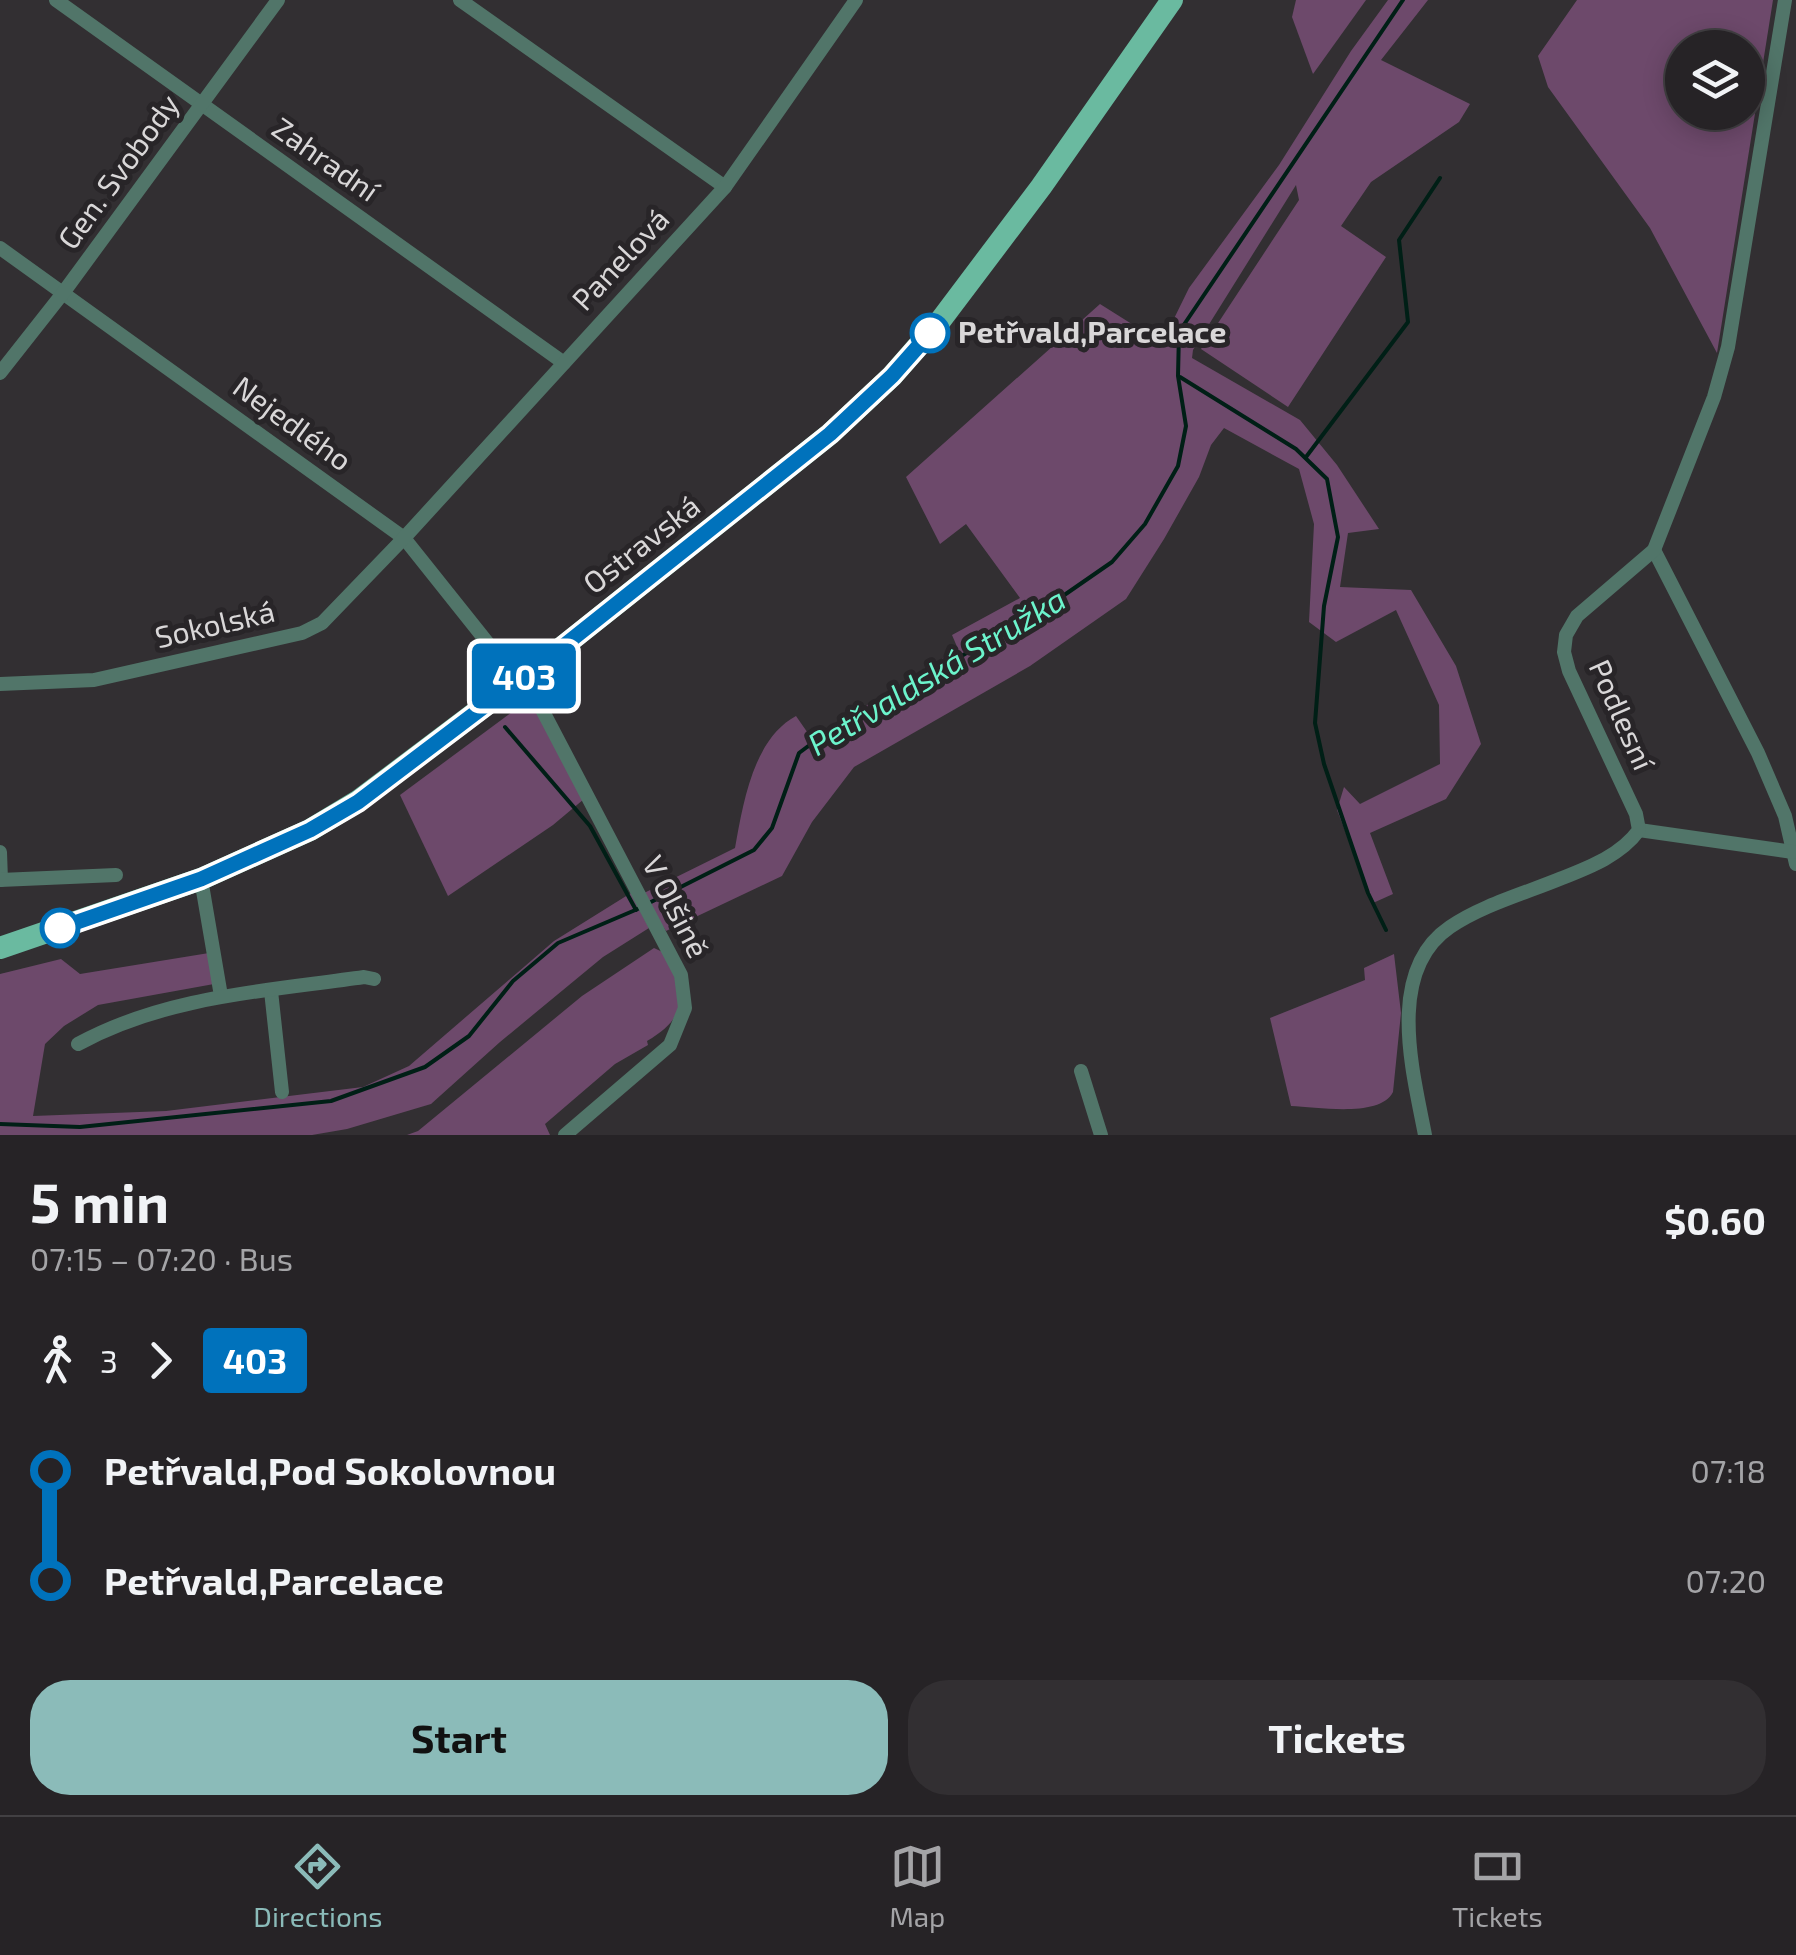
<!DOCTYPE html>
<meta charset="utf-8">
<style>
body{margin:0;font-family:"Exo 2",sans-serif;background:#322f32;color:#f1f3f6;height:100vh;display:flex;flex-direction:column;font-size:38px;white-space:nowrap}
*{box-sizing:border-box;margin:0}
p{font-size:32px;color:#a4a4a7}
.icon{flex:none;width:55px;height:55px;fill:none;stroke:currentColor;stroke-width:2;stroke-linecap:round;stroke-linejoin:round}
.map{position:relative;height:1135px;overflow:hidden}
.panel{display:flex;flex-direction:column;background:#262326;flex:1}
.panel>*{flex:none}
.badge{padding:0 20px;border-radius:8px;font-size:35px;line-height:65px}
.controls{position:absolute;left:1665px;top:30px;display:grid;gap:20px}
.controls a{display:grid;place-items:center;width:100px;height:100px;border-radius:50%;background:#262326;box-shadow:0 5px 25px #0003,0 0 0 2px #424043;font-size:50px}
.map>.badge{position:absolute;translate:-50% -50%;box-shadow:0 0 0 5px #fff}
.legs{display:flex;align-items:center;gap:15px;height:110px;padding:0 30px;font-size:32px}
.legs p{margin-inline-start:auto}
.overview{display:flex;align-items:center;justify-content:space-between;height:170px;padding:0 30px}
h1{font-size:55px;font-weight:700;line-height:75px}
.button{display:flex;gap:20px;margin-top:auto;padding:20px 30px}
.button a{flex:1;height:115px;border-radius:40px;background:#8bbbb9;color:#111;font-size:40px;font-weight:700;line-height:115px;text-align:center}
.button a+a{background:#322f32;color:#f1f3f6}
ul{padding:0 30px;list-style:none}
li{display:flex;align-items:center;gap:35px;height:110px;font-size:38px}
li i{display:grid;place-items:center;width:15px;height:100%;margin:0 12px;background:currentColor}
li i::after{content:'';width:25px;height:25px;margin:-12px;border:8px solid;border-radius:50%;background:#262326}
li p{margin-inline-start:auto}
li:first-child i{background:linear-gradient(#0000 50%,currentColor 0)}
li:last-child i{background:linear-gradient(currentColor 50%,#0000 0)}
.tabs{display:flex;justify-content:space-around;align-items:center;height:140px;border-top:2px solid #424043;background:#262326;font-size:28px;color:#a4a4a7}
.tabs a{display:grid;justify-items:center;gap:5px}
.tabs .current{color:#8bbbb9}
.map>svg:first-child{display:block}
.green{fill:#6d496b;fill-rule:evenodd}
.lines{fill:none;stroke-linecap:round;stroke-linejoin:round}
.stream{stroke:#001f16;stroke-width:4}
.minor{stroke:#517569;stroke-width:14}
.primary{stroke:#6abaa0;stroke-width:22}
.line-1-casing{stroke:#fff;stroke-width:22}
.line-1{stroke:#0072bc;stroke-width:15}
.stop-1-dot{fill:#fff;stroke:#0072bc;stroke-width:5}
.labels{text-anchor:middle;stroke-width:10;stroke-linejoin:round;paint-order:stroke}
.street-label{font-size:30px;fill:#d9d7d8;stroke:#282528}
.stop-label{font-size:30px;font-weight:bold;fill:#d9d7d8;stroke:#282528;text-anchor:start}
.water-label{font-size:32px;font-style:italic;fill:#6cf4cc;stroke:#282528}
</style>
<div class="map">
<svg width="1796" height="1135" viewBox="0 0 1796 1135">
<rect width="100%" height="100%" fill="#322f32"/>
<!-- green -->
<g class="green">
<path d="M1296 0H1366L1313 74 1292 17Z"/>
<path d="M1388 0H1428L1381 60 1470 104 1459 122 1371 182 1341 226 1386 257 1288 407 1201 349 1299 200 1296 185 1193 350 1192 358 1300 420 1337 465 1379 529 1348 533 1340 587 1411 590 1456 666 1481 744 1446 799 1370 833 1393 894 1373 903 1337 810 1344 787 1360 804 1440 764 1439 705 1396 610 1336 642 1309 622 1314 524 1299 469 1224 428 1211 445 1199 477 1164 539 1126 599 1030 666 854 767 812 822 782 876 666 931 642 894 735 848C743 804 753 739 796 716L812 739 958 649 952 635 1020 598 966 524 940 544 906 477 1100 304 1162 343 1189 288 1279 165 1351 51Z"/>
<path d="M1577 0H1773L1717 353 1650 228 1548 87 1538 56ZM1682 48H1748V112H1682Z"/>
<path d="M531 698 584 799 553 825 448 896 400 795Z"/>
<path d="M631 893 649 928 603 957 500 1042 431 1104 347 1129 312 1135H0V974L61 959 80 974 209 953 214 984 98 1005 64 1026 45 1044 33 1116 166 1111 363 1087 409 1066 554 941Z"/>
<path d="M654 948 669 955C686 995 688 1017 647 1041L648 1045 615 1064 545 1124 550 1135H407L418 1131 582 996Z"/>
<path d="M1394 954 1401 1013 1393 1092C1380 1118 1318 1107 1291 1106L1270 1018 1365 980 1364 968Z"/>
</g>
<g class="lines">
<!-- stream -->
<g class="stream">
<path d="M1180 377 1296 449 1327 479 1338 537 1324 606 1315 723 1324 764 1368 893 1386 930"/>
<path d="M1306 457 1408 322 1399 240 1440 178"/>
<path d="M505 727 590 826 636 910"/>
<path d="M649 903 754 850 772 828 799 753 807 747 1060 598 1112 562 1145 524 1178 466 1186 426 1178 376 1179 332 1403 0"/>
<path d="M0 1124 80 1127 331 1101 425 1067 469 1036 513 981 558 943 640 908"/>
</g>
<!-- minor -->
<g class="minor">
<path d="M56 0 564 363"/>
<path d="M460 0 725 187"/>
<path d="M0 248 404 538 510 671 536 698 681 975 685 1008 670 1045 565 1135"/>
<path d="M0 373 63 293 278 0"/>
<path d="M1654 550 1758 753 1785 816 1796 864"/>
<path d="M0 684 94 680 302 633 322 623 404 538 725 187 856 0"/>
<path d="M1639 830 1793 852"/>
<path d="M0 852 1 880"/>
<path d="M201 879 221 996"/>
<path d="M0 880 116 875"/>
<path d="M271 991 282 1092"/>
<path d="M78 1044C166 996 266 991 364 977L374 979"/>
<path d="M1081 1071 1101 1135"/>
<path d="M1425 1135C1413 1072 1385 971 1450 927 1482 905 1526 893 1562 878 1590 867 1621 855 1639 830L1636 814 1569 671 1564 652 1566 635 1577 616 1654 550 1714 397 1728 347 1785 0"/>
</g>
<!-- primary -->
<path class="primary" d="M0 948 201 879 310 830 358 801 556 652 830 434 892 376 940 321 1041 187 1172 0"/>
</g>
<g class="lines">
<defs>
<path id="line-1" d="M60 928 201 879 310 830 358 802 556 652 830 434 892 376 930 333"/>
</defs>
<!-- line-1 casing -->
<use href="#line-1" class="line-1-casing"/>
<!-- line-1 -->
<use href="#line-1" class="line-1"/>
</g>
<!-- markers -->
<g class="stop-1-dot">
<circle cx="930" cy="333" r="18"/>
<circle cx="60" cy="928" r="18"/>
</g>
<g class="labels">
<!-- street labels -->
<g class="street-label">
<text transform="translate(325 160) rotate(35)" y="10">Zahradní</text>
<text transform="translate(119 172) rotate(-54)" y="10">Gen. Svobody</text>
<text transform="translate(621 260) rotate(-47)" y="10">Panelová</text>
<text transform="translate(292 424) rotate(36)" y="10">Nejedlého</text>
<text transform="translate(642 545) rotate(-38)" y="10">Ostravská</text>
<text transform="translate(215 625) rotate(-13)" y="10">Sokolská</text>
<text transform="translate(1621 715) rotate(66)" y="10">Podlesní</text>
<text transform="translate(675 907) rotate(63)" y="10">V Olšině</text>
</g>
<!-- stop labels -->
<g class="stop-label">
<text x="958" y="343">Petřvald,Parcelace</text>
</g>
<!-- water labels -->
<g class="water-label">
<text transform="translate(937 672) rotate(-31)" y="11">Petřvaldská Stružka</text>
</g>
</g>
</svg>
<div class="controls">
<a><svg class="icon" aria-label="layers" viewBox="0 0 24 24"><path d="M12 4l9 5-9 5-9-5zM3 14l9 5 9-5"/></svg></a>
</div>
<b class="badge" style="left:524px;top:676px;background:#0072bc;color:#fff">403</b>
</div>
<section class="panel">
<div class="overview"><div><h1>5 min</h1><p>07:15 – 07:20 · Bus</p></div><b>$0.60</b></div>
<div class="legs"><svg class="icon" aria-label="walk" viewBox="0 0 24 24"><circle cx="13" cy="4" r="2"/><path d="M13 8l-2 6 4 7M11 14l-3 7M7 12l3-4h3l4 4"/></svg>3<svg class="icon" aria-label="forward" viewBox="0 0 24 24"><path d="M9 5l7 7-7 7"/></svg><b class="badge" style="background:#0072bc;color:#fff">403</b></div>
<ul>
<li><i style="color:#0072bc"></i><b>Petřvald,Pod Sokolovnou</b><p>07:18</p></li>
<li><i style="color:#0072bc"></i><b>Petřvald,Parcelace</b><p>07:20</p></li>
</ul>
<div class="button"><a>Start</a><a>Tickets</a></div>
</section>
<nav class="tabs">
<a class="current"><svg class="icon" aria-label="directions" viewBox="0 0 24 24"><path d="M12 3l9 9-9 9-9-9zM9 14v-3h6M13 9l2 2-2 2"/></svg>Directions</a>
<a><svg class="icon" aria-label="map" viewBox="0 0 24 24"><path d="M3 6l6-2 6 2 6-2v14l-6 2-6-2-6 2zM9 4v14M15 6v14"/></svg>Map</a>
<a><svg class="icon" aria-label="tickets" viewBox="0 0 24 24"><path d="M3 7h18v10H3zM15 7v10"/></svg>Tickets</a>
</nav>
